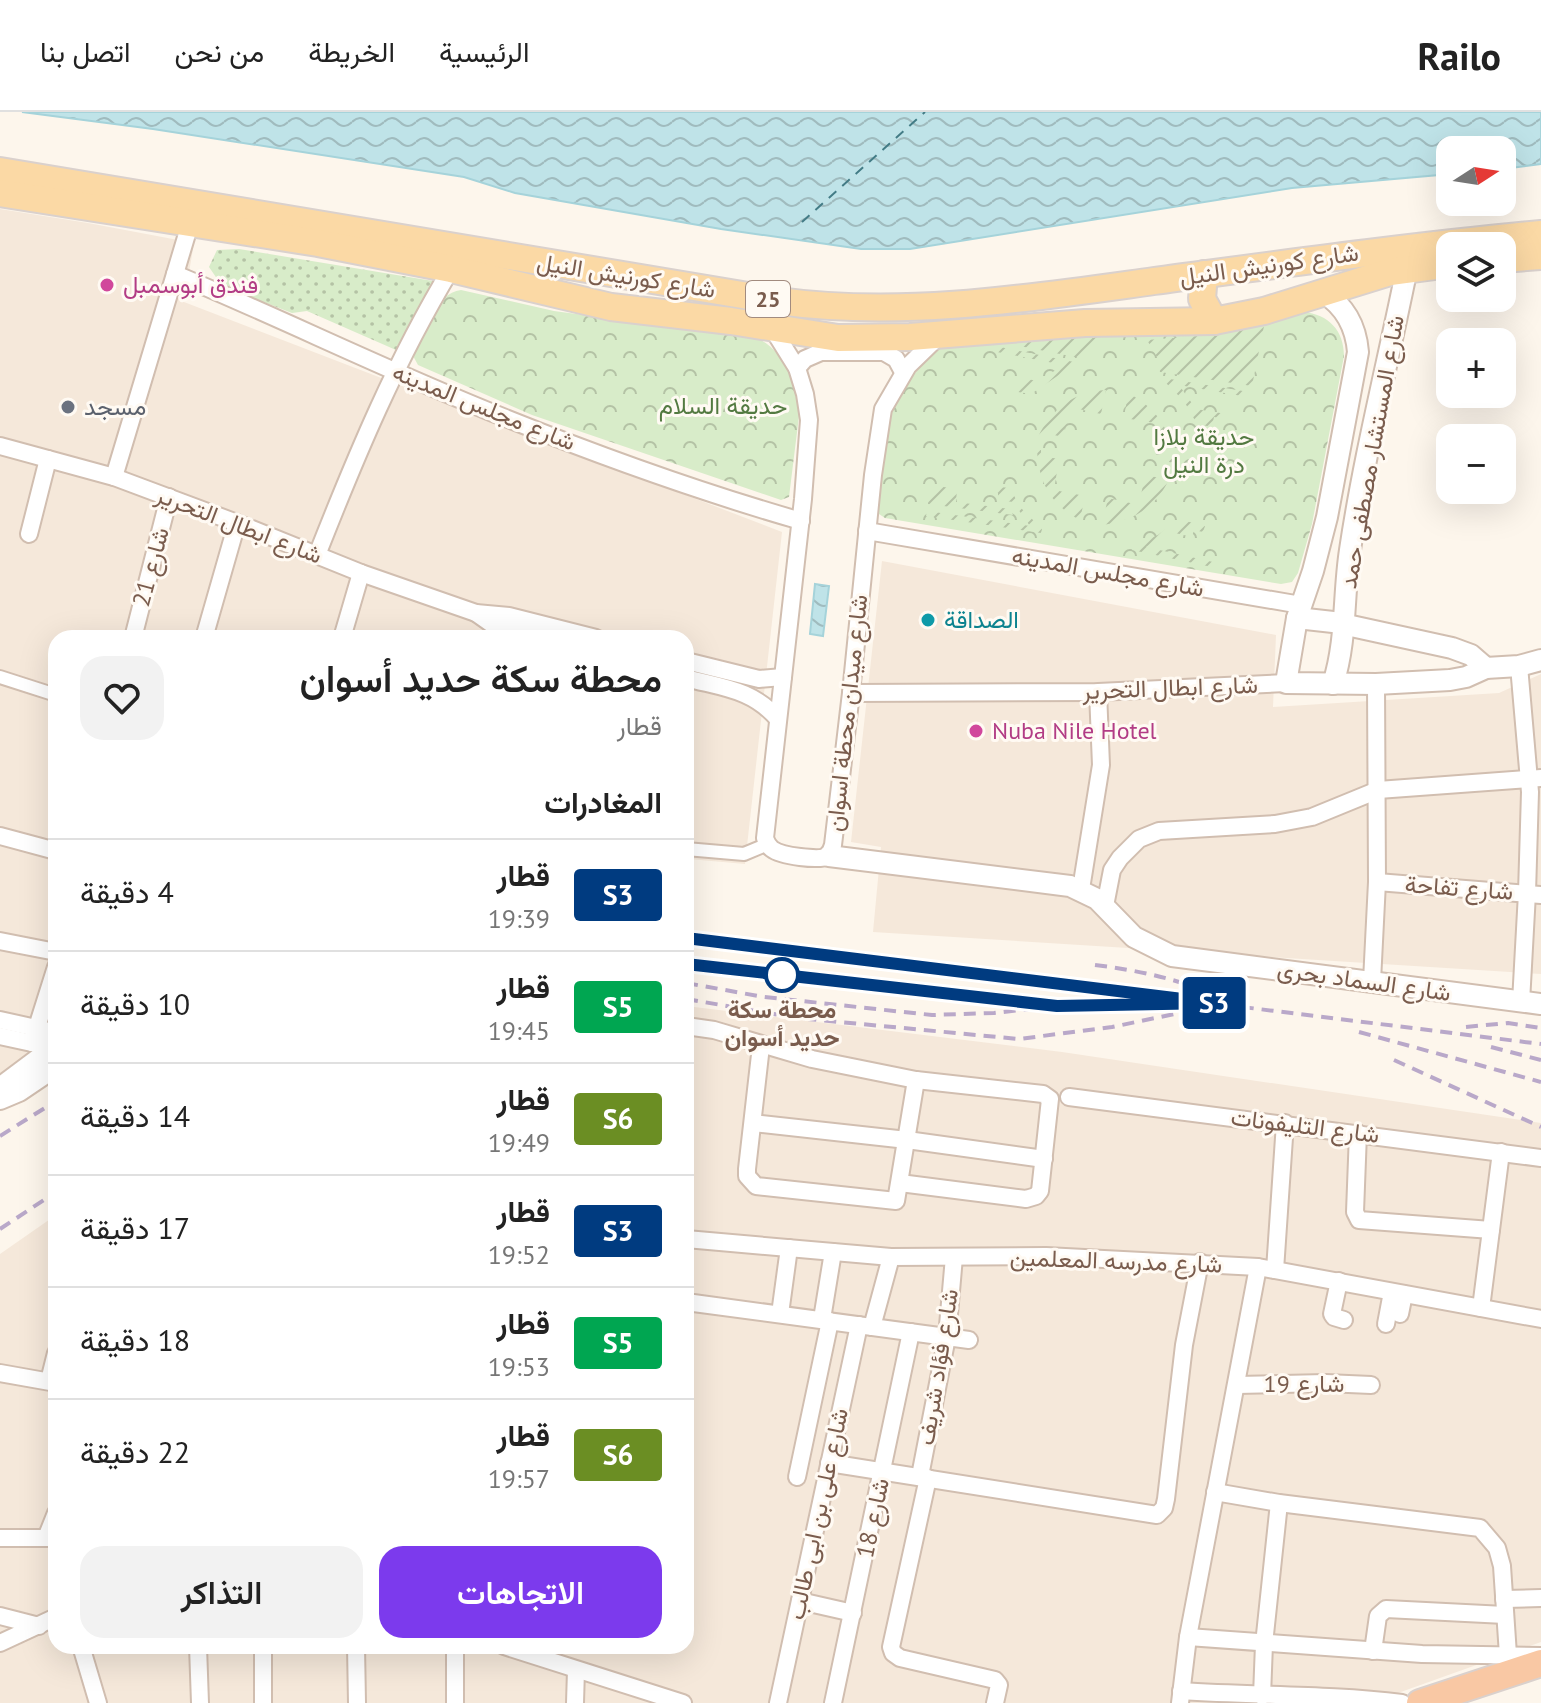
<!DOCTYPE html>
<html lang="ar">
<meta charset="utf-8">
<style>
body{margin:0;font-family:"PT Sans",Vazirmatn,sans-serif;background:#f2f2f2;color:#222;direction:rtl;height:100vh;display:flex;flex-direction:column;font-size:30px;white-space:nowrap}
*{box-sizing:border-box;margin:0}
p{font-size:26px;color:#767676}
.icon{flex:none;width:44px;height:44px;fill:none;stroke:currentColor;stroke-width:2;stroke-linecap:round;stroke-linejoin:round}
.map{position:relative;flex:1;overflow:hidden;direction:ltr}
.details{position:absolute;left:48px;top:518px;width:646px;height:1024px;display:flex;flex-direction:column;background:#fff;border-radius:24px;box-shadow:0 8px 32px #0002;direction:rtl}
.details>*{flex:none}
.badge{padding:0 16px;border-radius:6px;font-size:28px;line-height:52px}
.needle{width:52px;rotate:78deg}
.controls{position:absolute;left:1436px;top:24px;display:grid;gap:16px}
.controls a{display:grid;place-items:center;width:80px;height:80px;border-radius:16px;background:#fff;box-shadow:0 8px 32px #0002;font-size:40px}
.map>.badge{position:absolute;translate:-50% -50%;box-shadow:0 0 0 4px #fff}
h2{padding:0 32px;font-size:30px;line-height:72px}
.round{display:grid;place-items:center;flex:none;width:84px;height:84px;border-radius:24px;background:#f2f2f2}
.summary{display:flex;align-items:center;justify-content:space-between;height:136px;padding:0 32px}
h1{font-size:38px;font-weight:600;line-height:60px}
.button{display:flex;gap:16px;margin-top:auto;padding:16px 32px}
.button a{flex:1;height:92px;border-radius:24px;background:#7c3aed;color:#fff;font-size:32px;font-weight:600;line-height:92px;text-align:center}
.button a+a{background:#f2f2f2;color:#222}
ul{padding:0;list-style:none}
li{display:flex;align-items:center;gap:24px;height:112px;padding:0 32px;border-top:2px solid #e0e0e0}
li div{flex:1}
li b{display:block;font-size:30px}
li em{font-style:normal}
li .badge{min-width:88px;font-weight:700;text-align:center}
header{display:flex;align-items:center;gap:48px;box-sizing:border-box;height:112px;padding:0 40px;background:#fff;border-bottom:2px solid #e0e0e0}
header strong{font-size:38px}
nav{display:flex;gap:44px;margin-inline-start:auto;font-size:28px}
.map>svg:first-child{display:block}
.residential{fill:#f5e8da}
.grass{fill:url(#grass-dots)}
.park{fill:url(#park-crowns)}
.garden{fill:url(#garden-furrows)}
.water{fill:url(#water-waves);stroke:#a5d3da;stroke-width:2}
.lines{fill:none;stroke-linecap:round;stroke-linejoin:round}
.ferry{stroke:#437c86;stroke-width:2;stroke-dasharray:10 8;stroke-linecap:butt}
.pedestrian-casing{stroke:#d1beb0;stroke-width:16}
.minor-casing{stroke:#d1beb0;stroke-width:20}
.tertiary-casing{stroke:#d1beb0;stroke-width:24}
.primary-casing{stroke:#dad1cd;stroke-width:30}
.trunk-casing{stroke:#dad1cd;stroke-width:30}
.pedestrian{stroke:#fff;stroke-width:12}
.minor{stroke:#fff;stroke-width:16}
.tertiary{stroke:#fff;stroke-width:20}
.primary{stroke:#fbd9a5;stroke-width:26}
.trunk{stroke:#f9c8a4;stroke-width:26}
.rail{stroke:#b9a8c9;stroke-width:4;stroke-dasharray:12 8;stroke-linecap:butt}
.line-casing{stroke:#fff;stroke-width:18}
.line{stroke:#003b80;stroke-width:12}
.hotel-dot{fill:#d1479c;stroke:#fffaf3;stroke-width:3}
.worship-dot{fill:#6b7280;stroke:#fffaf3;stroke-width:3}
.culture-dot{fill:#0f9aa8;stroke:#fffaf3;stroke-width:3}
.stop-dot{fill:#fff;stroke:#003b80;stroke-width:4}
.labels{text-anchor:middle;stroke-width:6;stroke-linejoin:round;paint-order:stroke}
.shield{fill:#fffaf3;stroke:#a28b7f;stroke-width:2}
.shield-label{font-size:22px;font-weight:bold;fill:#7a5c4d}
.street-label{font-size:24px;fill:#7a5c4d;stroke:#fffaf3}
.hotel-label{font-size:24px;fill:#b23c85;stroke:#fffaf3;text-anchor:start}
.park-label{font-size:24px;fill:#537a41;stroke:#fffaf3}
.worship-label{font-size:24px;fill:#5b616d;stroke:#fffaf3;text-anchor:start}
.culture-label{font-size:24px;fill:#0d838f;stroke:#fffaf3;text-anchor:start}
.stop-label{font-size:24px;font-weight:bold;fill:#7a5c4d;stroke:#fffaf3}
</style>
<header>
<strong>Railo</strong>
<nav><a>الرئيسية</a><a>الخريطة</a><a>من نحن</a><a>اتصل بنا</a></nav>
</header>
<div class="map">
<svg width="1541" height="1591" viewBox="0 0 1541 1591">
<defs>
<pattern id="grass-dots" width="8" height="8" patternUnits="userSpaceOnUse" patternTransform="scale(2)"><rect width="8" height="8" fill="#d8ecc9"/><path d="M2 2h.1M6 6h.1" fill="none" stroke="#b4c2a5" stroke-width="1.8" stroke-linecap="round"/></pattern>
<pattern id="park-crowns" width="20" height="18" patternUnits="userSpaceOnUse" patternTransform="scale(2)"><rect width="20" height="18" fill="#d8ecc9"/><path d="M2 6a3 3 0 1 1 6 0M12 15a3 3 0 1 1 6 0" fill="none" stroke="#b4c2a5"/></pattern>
<pattern id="garden-furrows" width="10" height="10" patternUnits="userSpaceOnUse" patternTransform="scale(2)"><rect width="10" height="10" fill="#d8ecc9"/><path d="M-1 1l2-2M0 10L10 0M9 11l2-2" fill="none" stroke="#b4c2a5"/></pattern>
<pattern id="water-waves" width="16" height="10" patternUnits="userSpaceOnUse" patternTransform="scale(2)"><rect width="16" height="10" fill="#bfe3e8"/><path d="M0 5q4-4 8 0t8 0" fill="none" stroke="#a0bbbe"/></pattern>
</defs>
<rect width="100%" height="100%" fill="#fdf6ec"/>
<!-- residential -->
<g class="residential">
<path d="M0 97 88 111 194 131 184 190 782 420 745 752 689 747 686 765V526H56V942L0 972Z"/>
<path d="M882 449 1276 523 1273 595 1499 581 1541 562V862L873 820 881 735 851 730Z"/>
<path d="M686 894 1062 940 1541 1011V1530L1370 1591H0V1142L56 1103V1534H686Z"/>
</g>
<!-- grass -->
<path class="grass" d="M239 137 433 169 396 238 307 199 292 201 222 174 209 155 217 138Z"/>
<!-- park -->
<g class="park">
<path d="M461 178 554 199 756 226C782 236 796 270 800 296L789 385 781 388 532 303 418 253 412 242C423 221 435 181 461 178Z"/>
<path d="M1303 200C1329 202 1344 219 1344 244L1312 412 1298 461 1292 470 1281 472 885 406 876 400 887 305 897 283 940 231 1059 223 1137 225 1194 221Z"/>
</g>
<!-- garden -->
<g class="garden">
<path d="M1264 214 1252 274 1160 260 1157 245 1147 228 1211 223Z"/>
<path d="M1007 226H1100L1085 247 1005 231Z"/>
<path d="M1000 235 1074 250 1075 252 1031 282 1018 280 1021 266 1038 269 1064 253 997 240Z"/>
<path d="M1170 267 1243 279 1242 284 1179 273 1196 297 1226 302V307L1214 305 1212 315 1197 312 1184 289 1166 271Z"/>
<path d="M1106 278 1101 302 1070 295 1063 325 1045 321 1043 326 1038 325C1052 296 1074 280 1106 278Z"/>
<path d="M1128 281C1157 296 1172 319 1174 351L1169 350 1170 344 1151 342 1155 311 1124 306Z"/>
<path d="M1037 338H1041V344L1059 347 1054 378 1085 384 1080 408C1052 394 1038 370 1037 338Z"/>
<path d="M1167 362 1171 363C1158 394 1135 409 1102 413L1108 386 1139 393 1145 363 1165 367Z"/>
<path d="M930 373 957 377 956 390 1010 397 1013 403 928 392Z"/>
<path d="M989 374 1010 376 1020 395 1042 417 1041 421 926 404 927 399 1030 414 1013 390 998 388V381L988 380Z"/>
<path d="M1178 407 1205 414 1203 420 1194 418 1192 425 1171 420 1146 435 1213 450 1212 455 1132 438 1133 434 1158 423Z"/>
</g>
<!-- water -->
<g class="water">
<path d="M22 0H1541V52L1502 57V38H1450V62L1292 76 910 137H861L721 117 515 81 464 65 153 17Z"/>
<path d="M815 472 829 474 823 524 810 522Z"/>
</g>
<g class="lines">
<!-- ferry -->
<path class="ferry" d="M802 110 925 0"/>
<defs>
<g id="pedestrian">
<path d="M0 565 56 583"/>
<path d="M686 737 744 742 768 732"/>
</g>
<g id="minor">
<path d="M175 162C285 208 392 261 503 305 600 344 700 380 801 409"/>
<path d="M772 216 797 256 805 282 809 308 803 387 765 726C767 731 767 733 772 737 781 744 819 749 829 744L833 733 851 581 873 363 883 297 908 254 940 223"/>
<path d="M797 256 805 247 821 240H884L896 247 903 260"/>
<path d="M0 334 114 365 237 411 361 461 476 501 509 504 596 526"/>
<path d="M114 365 190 112"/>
<path d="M867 419 1301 493"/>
<path d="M29 422 48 347"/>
<path d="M317 443C356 344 396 248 451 157"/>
<path d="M476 501 493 513 538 526"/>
<path d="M133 526 169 385"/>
<path d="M204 526 237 411"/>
<path d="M342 526 361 461"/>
<path d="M686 549 759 567 783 565"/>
<path d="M1519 554 1530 680 1527 781 1521 890"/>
<path d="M686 566C723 576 752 577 778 607"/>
<path d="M851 581 1098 580 1286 571"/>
<path d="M0 724 56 739"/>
<path d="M1377 770 1541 783"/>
<path d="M1081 777 1101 653 1098 580"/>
<path d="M1105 794 1112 758 1120 746 1139 727 1159 719 1275 712 1312 705 1378 678 1541 666"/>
<path d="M0 829 56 840"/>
<path d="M1372 869 1377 770 1376 572"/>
<path d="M0 908 45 918"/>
<path d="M686 914 714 918 812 947 916 968 1043 982 1050 987 1040 1079 1036 1084 1026 1087 900 1071"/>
<path d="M0 924 41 933"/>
<path d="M32 931 56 855"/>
<path d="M761 934 747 1057V1064L756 1074 896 1089 916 968"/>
<path d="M1069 985 1541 1046"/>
<path d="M753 1011 907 1028 1044 1047"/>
<path d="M1358 1021 1355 1100 1359 1108 1491 1118"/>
<path d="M686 1127 891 1145 1046 1144 1258 1155 1541 1207"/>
<path d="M1275 1158 1285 1011"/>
<path d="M1339 1169 1332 1202 1334 1205 1344 1208"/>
<path d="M686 1190 969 1228"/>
<path d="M1481 1196 1501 1040"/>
<path d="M780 1202 789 1136"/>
<path d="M1400 1202 1404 1182"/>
<path d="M822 1207 833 1140"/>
<path d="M1386 1212 1392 1180"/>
<path d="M872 1215 891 1145"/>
<path d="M0 1261 56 1271"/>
<path d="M49 1269 56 1241"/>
<path d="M1237 1273 1326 1271 1371 1273"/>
<path d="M829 1351 1157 1403 1164 1396 1166 1387 1184 1233 1200 1150"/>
<path d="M920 1364 947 1225 954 1145"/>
<path d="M797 1365 830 1209"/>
<path d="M928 1366 891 1535 893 1541 900 1546 995 1568 999 1573 995 1591"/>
<path d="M1215 1380 1279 1391 1480 1416 1497 1436 1502 1454 1508 1543"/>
<path d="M0 1426H46"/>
<path d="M53 1426H46L56 1401"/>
<path d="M1504 1487 1541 1486"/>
<path d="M800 1489 853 1501"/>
<path d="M0 1504 39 1514"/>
<path d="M1188 1525 1422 1542 1541 1544"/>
<path d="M0 1531 56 1505"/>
<path d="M81 1534 98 1591"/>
<path d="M198 1534 200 1591"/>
<path d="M263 1534V1591"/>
<path d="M356 1534 357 1591"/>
<path d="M455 1534V1591"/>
<path d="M504 1534 683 1591"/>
<path d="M1373 1539 1378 1504 1386 1497 1505 1503"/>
<path d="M1181 1579C1255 1584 1329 1582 1402 1591"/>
<path d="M1262 1584 1264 1532 1279 1391"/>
<path d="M575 1591 576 1558"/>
<path d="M778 1591 859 1213"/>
<path d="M833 1591 911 1220"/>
<path d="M1180 1591 1188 1525 1258 1155"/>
</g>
<g id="tertiary">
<path d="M1324 181C1346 195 1356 215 1358 240L1327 405 1313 459 1297 506 1286 571 1376 572 1450 568 1466 565 1486 556 1519 554 1541 548"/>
<path d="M1297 506 1333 510 1452 536 1471 543 1486 556"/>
<path d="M1333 572C1347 528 1343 483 1350 438 1364 344 1388 250 1407 156"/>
<path d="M829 744 1070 774 1097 787 1134 825 1172 844 1541 892"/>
<path d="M55 948C43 939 44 927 56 919"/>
<path d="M0 976 48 940"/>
<path d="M0 987 19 979 56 954"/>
</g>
<g id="primary">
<path d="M0 59 778 189C904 206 1030 186 1154 169 1283 152 1411 134 1541 122"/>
<path d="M0 81 318 131 451 157 611 195 731 209 838 226 910 225 1085 211 1214 209 1264 199 1390 160 1450 152"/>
<path d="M1502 147 1541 144"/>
<path d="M1204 162 1202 187 1214 209"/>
</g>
<path id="trunk" d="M1420 1591 1541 1551"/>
</defs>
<!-- pedestrian casing -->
<use href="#pedestrian" class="pedestrian-casing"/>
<!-- minor casing -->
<use href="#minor" class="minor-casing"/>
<!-- tertiary casing -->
<use href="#tertiary" class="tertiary-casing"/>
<!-- primary casing -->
<use href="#primary" class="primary-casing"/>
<!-- trunk casing -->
<use href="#trunk" class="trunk-casing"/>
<!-- pedestrian -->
<use href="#pedestrian" class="pedestrian"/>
<!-- minor -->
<use href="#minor" class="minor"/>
<!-- tertiary -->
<use href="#tertiary" class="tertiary"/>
<!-- primary -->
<use href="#primary" class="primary"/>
<!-- trunk -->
<use href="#trunk" class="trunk"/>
<!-- rail -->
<g class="rail">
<path d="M686 826 1541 932"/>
<path d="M686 852 1025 891"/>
<path d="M1095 853C1144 859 1179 868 1226 886"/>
<path d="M686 871 764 885 932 903 994 901 1057 894 1160 893"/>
<path d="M686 887 797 906 1019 927 1112 915 1189 899"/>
<path d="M1466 915 1508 911 1541 916"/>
<path d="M1359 920 1541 970"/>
<path d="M1491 935 1541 948"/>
<path d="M1394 948 1541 1015"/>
<path d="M0 1024 56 989"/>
<path d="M0 1117 56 1080"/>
</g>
</g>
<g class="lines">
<defs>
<path id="line" d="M686 826 1215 891 1057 894 686 852"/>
</defs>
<!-- line casing -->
<use href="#line" class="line-casing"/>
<!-- line -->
<use href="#line" class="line"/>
</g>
<!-- markers -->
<g class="hotel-dot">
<circle cx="107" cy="173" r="8"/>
<circle cx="976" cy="619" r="8"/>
</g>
<circle class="worship-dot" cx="68" cy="295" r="8"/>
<circle class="culture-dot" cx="928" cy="508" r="8"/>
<circle class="stop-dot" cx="782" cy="863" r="16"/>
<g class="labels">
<!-- shield labels -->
<rect class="shield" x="746" y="169" width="44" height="36" rx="6"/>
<g class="shield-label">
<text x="768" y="195">25</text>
</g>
<!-- street labels -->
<g class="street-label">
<text transform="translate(1269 153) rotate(-8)" y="8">شارع كورنيش النيل</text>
<text transform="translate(626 164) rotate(9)" y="8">شارع كورنيش النيل</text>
<text transform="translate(484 295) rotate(22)" y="8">شارع مجلس المدينه</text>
<text transform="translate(1372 340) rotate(-80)" y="8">شارع المستشار مصطفى حمد</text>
<text transform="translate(239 413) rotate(21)" y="8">شارع ابطال التحرير</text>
<text transform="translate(151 455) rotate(-75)" y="8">شارع 21</text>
<text transform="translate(1108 460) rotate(10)" y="8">شارع مجلس المدينه</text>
<text transform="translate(1170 576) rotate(-2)" y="8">شارع ابطال التحرير</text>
<text transform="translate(847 601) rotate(-84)" y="8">شارع ميدان محطة اسوان</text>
<text transform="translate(1459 776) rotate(4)" y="8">شارع تفاحة</text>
<text transform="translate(1364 869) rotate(8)" y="8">شارع السماد بحرى</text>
<text transform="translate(1305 1014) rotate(7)" y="8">شارع التليفونات</text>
<text transform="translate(1116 1149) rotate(2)" y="8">شارع مدرسه المعلمين</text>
<text transform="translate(938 1255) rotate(-81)" y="8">شارع فؤاد شريف</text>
<text x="1304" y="1280">شارع 19</text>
<text transform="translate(818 1402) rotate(-78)" y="8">شارع على بن ابى طالب</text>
<text transform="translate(873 1406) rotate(-78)" y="8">شارع 18</text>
</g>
<!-- hotel labels -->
<g class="hotel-label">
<text x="123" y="181">فندق أبوسمبل</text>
<text x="992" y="627">Nuba Nile Hotel</text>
</g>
<!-- park labels -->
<g class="park-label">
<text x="723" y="302">حديقة السلام</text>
<text x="1204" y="333">حديقة بلازا<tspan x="1204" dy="28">درة النيل</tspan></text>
</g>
<!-- worship labels -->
<g class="worship-label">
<text x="84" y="303">مسجد</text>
</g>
<!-- culture labels -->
<g class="culture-label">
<text x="944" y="516">الصداقة</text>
</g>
<!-- stop labels -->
<g class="stop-label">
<text x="782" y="906">محطة سكة<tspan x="782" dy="28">حديد أسوان</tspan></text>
</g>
</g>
</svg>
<div class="controls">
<a><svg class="needle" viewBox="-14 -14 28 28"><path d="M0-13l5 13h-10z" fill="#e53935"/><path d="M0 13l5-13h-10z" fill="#767676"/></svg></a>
<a><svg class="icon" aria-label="layers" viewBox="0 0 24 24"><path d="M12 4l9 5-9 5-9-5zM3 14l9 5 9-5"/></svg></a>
<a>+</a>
<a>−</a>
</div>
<b class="badge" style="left:1214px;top:891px;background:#003b80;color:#fff">S3</b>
<section class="details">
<div class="summary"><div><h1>محطة سكة حديد أسوان</h1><p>قطار</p></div><a class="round"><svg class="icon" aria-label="heart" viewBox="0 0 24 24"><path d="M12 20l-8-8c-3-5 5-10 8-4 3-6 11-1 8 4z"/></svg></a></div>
<h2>المغادرات</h2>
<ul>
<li><span class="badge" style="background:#003b80;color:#fff">S3</span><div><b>قطار</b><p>19:39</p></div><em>4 دقيقة</em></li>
<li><span class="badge" style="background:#00a651;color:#fff">S5</span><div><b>قطار</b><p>19:45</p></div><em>10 دقيقة</em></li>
<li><span class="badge" style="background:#6b8e23;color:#fff">S6</span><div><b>قطار</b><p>19:49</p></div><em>14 دقيقة</em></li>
<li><span class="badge" style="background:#003b80;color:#fff">S3</span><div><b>قطار</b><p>19:52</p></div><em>17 دقيقة</em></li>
<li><span class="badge" style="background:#00a651;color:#fff">S5</span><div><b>قطار</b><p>19:53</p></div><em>18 دقيقة</em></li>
<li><span class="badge" style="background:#6b8e23;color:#fff">S6</span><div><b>قطار</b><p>19:57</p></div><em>22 دقيقة</em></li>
</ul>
<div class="button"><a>الاتجاهات</a><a>التذاكر</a></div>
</section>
</div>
